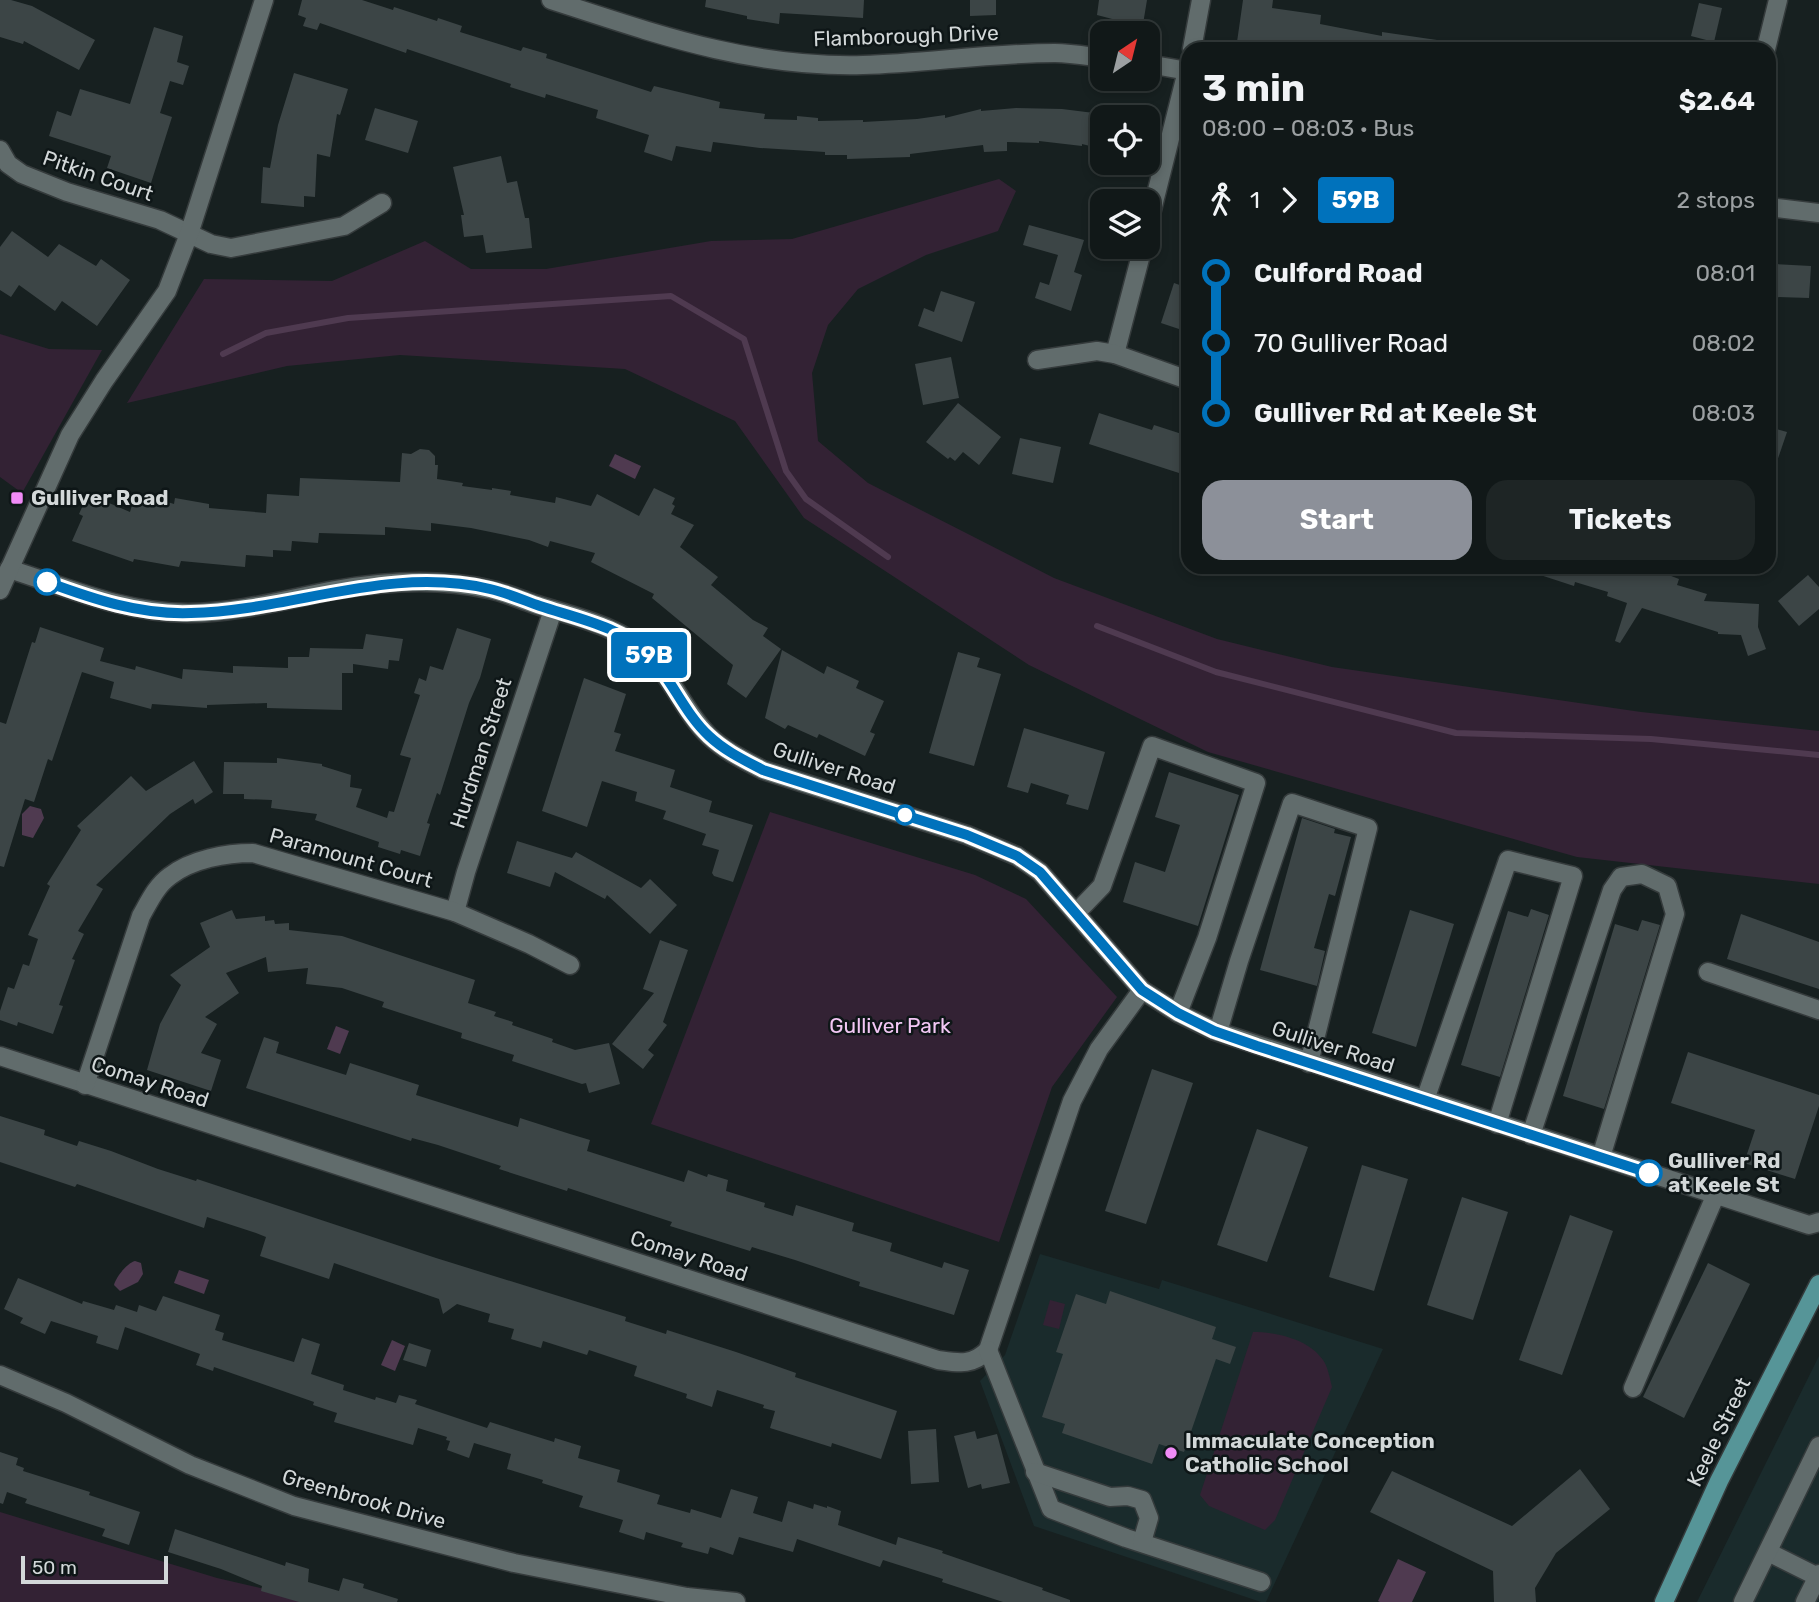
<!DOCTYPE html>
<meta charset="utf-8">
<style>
body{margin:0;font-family:Rubik,sans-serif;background:#1e2525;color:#f1f3f6;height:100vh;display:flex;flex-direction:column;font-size:26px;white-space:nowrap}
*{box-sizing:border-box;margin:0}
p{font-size:23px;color:#9ca0a2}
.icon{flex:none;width:38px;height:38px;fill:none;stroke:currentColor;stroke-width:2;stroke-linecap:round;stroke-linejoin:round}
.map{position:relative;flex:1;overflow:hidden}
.side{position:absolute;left:1181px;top:42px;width:595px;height:532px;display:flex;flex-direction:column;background:#111818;border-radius:21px;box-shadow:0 4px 10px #0003,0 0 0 2px #303737}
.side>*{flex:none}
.badge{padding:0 14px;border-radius:5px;font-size:24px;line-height:46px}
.needle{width:46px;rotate:35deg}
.tools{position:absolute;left:1090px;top:21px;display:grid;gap:14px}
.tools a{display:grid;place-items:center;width:70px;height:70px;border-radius:14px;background:#111818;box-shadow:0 4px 10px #0003,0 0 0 2px #303737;font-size:35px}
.scale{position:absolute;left:21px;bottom:18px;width:147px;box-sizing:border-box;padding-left:7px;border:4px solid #d3d8d9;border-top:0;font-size:19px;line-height:24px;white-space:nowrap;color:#d3d8d9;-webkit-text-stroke:5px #0e1617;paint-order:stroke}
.map>.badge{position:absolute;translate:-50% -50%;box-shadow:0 0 0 4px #fff}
.legs{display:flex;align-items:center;gap:10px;height:77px;padding:0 21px;font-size:23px}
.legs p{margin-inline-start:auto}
.head{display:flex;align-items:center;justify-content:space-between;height:119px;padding:0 21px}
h1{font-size:38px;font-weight:700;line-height:52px}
.button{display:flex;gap:14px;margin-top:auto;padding:14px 21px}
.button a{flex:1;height:80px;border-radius:21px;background:#8c9099;color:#fff;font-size:28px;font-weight:700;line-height:80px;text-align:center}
.button a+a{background:#1e2525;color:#f1f3f6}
ul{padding:0 21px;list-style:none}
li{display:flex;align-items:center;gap:24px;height:70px;font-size:26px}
li i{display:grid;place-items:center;width:10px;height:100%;margin:0 9px;background:currentColor}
li i::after{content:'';width:18px;height:18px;margin:-9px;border:5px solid;border-radius:50%;background:#111818}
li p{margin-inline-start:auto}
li:first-child i{background:linear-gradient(#0000 50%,currentColor 0)}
li:last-child i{background:linear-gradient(currentColor 50%,#0000 0)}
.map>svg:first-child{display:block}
.built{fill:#1a2b2c}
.green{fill:#332234}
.water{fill:#4f3a50}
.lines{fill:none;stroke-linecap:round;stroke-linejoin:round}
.stream{stroke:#4f3a50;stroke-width:6}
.building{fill:#3c4546}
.minor-casing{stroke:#353b3c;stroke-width:21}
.major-casing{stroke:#353b3c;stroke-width:21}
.minor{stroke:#616c6c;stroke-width:18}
.major{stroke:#569598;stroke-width:18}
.line-1-casing{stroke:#fff;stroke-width:16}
.line-1{stroke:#0072bc;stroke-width:10}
.poi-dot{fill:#f08bf6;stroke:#0e1617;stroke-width:2.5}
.stop-1-dot{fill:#fff;stroke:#0072bc;stroke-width:3.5}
.labels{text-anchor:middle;stroke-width:5;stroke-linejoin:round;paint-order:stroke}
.street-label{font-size:21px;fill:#d3d8d9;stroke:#0e1617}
.poi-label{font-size:21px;font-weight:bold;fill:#d3d8d9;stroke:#0e1617;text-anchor:start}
.park-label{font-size:21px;fill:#f2c7f4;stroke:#0e1617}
.stop-label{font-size:21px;font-weight:bold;fill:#d3d8d9;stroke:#0e1617;text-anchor:start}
</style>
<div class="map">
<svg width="1819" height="1602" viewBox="0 0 1819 1602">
<rect width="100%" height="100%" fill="#172020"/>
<!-- built -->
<g class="built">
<path d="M1040 1254 1159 1289 1162 1280 1383 1349 1266 1602H1261L1034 1526 980 1381 1005 1355Z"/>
<path d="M1819 1356V1602H1697Z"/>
</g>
<!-- green -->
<g class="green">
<path d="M999 179 1016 191 998 231 926 255 858 289 828 325 812 373 818 441 868 483 1054 578 1217 639 1332 667 1641 712 1819 731V884L1577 857 1208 752 1029 665 804 518 735 421 625 369 400 355 287 366 127 403 204 279 332 281 425 241 471 269H546L711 241 792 239Z"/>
<path d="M0 334 49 349 102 350 22 493 0 477Z"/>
<path d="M770 812 975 875 1026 899 1117 997 1052 1087 999 1242 651 1124Z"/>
<path d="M1050 1300 1065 1304 1059 1329 1043 1325Z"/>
<path d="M1253 1332C1276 1332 1309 1339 1323 1360 1328 1367 1330 1379 1332 1387L1275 1520 1265 1530 1209 1506 1200 1495Z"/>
<path d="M0 1512 217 1578 321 1602H0Z"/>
</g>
<!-- water -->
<g class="water">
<path d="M615 454 641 466 635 479 609 466Z"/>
<path d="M30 806 41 809 44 818 33 838 22 835V814Z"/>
<path d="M336 1026 349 1031 340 1054 327 1049Z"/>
<path d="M135 1261 141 1263 143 1274 138 1282 120 1291 114 1285C116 1277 127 1263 135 1261Z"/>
<path d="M179 1270 209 1280 204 1294 174 1283Z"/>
<path d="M392 1340 405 1346 395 1371 381 1365Z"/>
<path d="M1398 1559 1426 1572 1412 1602H1380L1378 1601Z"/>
</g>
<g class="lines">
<!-- stream -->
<g class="stream">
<path d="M223 354 266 333 348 318 671 296 744 339 786 471 806 499 888 557"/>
<path d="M1097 626 1216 672 1456 733 1651 739 1819 755"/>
</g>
</g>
<!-- building -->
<g class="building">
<path d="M0 0H11L32 6 95 40 79 70 24 41 23 44 0 37Z"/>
<path d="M302 0H362L393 10 394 7 437 21 438 18 462 26 460 32 521 51 523 47 547 54 546 58 651 92 654 86 720 102 719 108 765 114 764 119 797 120V116L818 118V121L863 120V122L917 119 945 115V118L981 109V111L1016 108 1062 109 1102 114V149L1082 144V146L1039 141V143L1007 142V151L984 152 983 145 910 154V157L847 159V155H825V152L760 148 713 142 711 152 676 146 672 161 644 152 649 135 596 118 598 110 546 94 545 98 510 87 511 84 407 49 406 53 320 23 317 30 303 26 306 18 298 15Z"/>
<path d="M706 0H864L863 18 780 13 779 24 747 19V16L705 7Z"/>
<path d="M970 0H996V15L970 16Z"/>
<path d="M1099 0H1147L1142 30 1116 25V20L1097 15Z"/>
<path d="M1243 0H1273L1272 8 1321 15 1320 24 1382 36V32L1437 40 1436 49H1283L1237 42Z"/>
<path d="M1699 3 1722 8 1714 42 1691 36Z"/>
<path d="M154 27 183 36 177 62 189 66 183 85 170 81 160 113 172 117 151 183 107 168 111 156 49 136 57 111 71 116 80 89 130 104Z"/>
<path d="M294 73 348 89 340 115 337 114 330 157 317 154 315 197 304 196V207L261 203 263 167 270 168 278 125Z"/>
<path d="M375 108 418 121 408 153 365 140Z"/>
<path d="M501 156 507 183 517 181 525 218H529L532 248 486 253 483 235 464 237 461 215H464L453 167Z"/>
<path d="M1029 225 1084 240 1074 272 1082 275 1071 311 1035 298 1040 282 1049 285 1058 255 1023 245Z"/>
<path d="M12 231 48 257 59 244 96 266 101 259 130 280 97 326 62 301 55 311 19 285 11 297 0 290V247Z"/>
<path d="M1775 264 1811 266 1809 298 1774 297Z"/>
<path d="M1174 283 1188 288V332L1161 323Z"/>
<path d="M941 291 975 302 962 342 918 326 924 308 934 312Z"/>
<path d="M951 357 959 398 923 405 915 364Z"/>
<path d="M958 403 1001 437 979 465 963 452 955 461 950 457 948 459 926 442Z"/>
<path d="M1099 413 1152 430 1154 425 1188 436V446L1179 473 1089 444Z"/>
<path d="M1769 427 1787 432 1772 476H1769Z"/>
<path d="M1020 438 1061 447 1053 483 1012 474Z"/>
<path d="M420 449 429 450 435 456V465H438L437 479 463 483 462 486 492 490V488L511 491 510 495 555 503 556 497 591 506 597 494 639 516 654 488 675 498 672 504 675 506 671 514 694 525 680 547 718 577 711 585 753 620 768 628 763 636 781 649 746 698 727 684 733 665 652 598 654 594 591 562 595 553 550 541 548 547 529 540 471 528 431 523V531L385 527V535L319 533 318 543 292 541 291 551 273 550V557L246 555 245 567 181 561 179 567 134 559 133 562 72 541 83 516 79 514 88 494 130 512 136 492 174 504 175 498 209 504V508L266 513 267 494 299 496 300 478 400 482 402 453 411 454Z"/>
<path d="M1525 567H1648L1679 579 1677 585 1707 594 1704 601 1759 604 1758 627 1766 649 1748 656 1741 635 1718 634V632L1642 608 1620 643 1615 641 1627 603 1607 596 1608 592 1575 582 1574 586 1525 570Z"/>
<path d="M1808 575 1819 587V609L1799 626 1778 601Z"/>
<path d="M40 627 104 648 100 661 135 670 136 666 182 679 183 669 233 673V666L288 668V657H309L310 648 363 649 366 634 403 639 399 661 389 660 388 669 353 664V673H342V710L267 708V703L207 705V708L152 704 151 709 110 698 114 682 82 672 52 761 48 759 34 802 25 799 4 867 0 866V722L6 724 32 642 35 643Z"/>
<path d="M457 628 491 639 480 678 469 703 440 795 437 793 427 823 430 824 420 856 401 850 400 854 378 847 379 842 315 820 317 814 271 808 272 800 244 799V794H223L224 762 277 763V758L322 764V766L351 775 350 787 362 789 356 807 387 818 389 811 394 812 411 758 400 755 420 695 414 693 419 678 426 681 430 666 443 670Z"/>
<path d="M782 650 824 674 827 666 859 681 856 688 884 701 870 732 875 734 865 756 819 734 817 738 788 725 785 729 765 718Z"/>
<path d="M958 652 980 658 977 667 1001 674 974 766 929 753Z"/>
<path d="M584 678 626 694 614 732 621 734 615 751 675 770 670 787 712 801 709 812 753 825 733 882 714 876 712 873 719 850 702 845 706 834 663 819 666 811 635 801 637 792 602 781 587 827 542 811Z"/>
<path d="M1024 728 1105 752 1088 810 1066 804 1069 795 1031 783 1028 793 1007 787Z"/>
<path d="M194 761 213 792 195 804 193 799 170 814 96 885 103 889 78 931 84 934 72 959 75 960 59 1005 63 1006 53 1034 18 1022 17 1026 0 1020V1011L8 987 14 989 23 964 29 966 38 939 28 935 50 886 47 884 81 830 77 826 131 776 146 791Z"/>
<path d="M1169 772 1239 795 1198 926 1123 902 1135 862 1165 872 1180 825 1155 817Z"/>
<path d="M1302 818 1335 829 1334 833 1351 837 1335 896 1329 894 1314 948 1325 951 1317 986 1260 970Z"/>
<path d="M517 841 572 858 576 852 641 888 650 879 677 905 650 934 607 895 605 899 555 872 550 887 507 873Z"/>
<path d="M1531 909 1549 915 1500 1077 1461 1065 1508 911 1528 917Z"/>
<path d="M232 910 236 919 265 916V921L274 920 275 924 289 923V930L342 936 475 980 468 1003 496 1012 494 1016 513 1022 512 1025 553 1039 552 1042 575 1050 609 1043 620 1084 589 1093 586 1083 582 1084 512 1061 514 1055 461 1038 462 1033 382 1007 384 1002 342 988 306 984 308 968 268 972 266 957 226 973 239 993 205 1017 217 1024 201 1053 221 1060 211 1091 147 1070 160 1024 181 985 170 975 210 947 200 923Z"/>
<path d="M1410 910 1454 924 1416 1047 1372 1033Z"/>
<path d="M1741 914 1819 942V989L1727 959Z"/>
<path d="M1642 920 1660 925 1604 1109 1563 1096 1615 924 1638 931Z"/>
<path d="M660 940 688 950 663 1022 667 1025 648 1050 654 1055 643 1069 612 1044 654 993 643 989Z"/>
<path d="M264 1037 279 1042 276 1053 346 1075 350 1063 419 1085 416 1095 518 1127 520 1118 570 1134 590 1140 587 1151 684 1182 688 1170 707 1177 708 1174 728 1180 726 1191 765 1203 764 1207 793 1216 796 1205 854 1223 852 1231 892 1243 890 1251 942 1268 944 1262 969 1270 954 1315 859 1286 860 1282 795 1260 752 1247 750 1251 670 1226 672 1222 568 1188 567 1191 499 1169 501 1166 438 1145 412 1138 411 1141 246 1088Z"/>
<path d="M1688 1052 1819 1095V1106L1795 1179 1744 1163 1755 1130 1671 1103Z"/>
<path d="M1152 1069 1193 1083 1146 1224 1105 1211Z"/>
<path d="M0 1116 45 1130 44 1135 77 1146 79 1141 111 1151 158 1169 196 1181 197 1179 436 1258 626 1317 625 1321 666 1334 667 1330 736 1352 796 1373 795 1377 897 1411 881 1459 832 1443 831 1447 770 1428 775 1411 763 1408 764 1405 717 1390 712 1407 686 1398 687 1394 634 1376 637 1366 589 1350 587 1355 543 1341 541 1348 511 1339 514 1329 488 1322 490 1314 457 1304 443 1314 439 1299 334 1263 329 1279 260 1256 266 1237 256 1233 207 1217 204 1228 77 1184 75 1187 0 1162Z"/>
<path d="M1257 1129 1308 1147 1267 1262 1217 1245Z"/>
<path d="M1362 1165 1408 1179 1374 1291 1329 1277Z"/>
<path d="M1462 1197 1508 1212 1473 1320 1427 1305Z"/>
<path d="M1570 1215 1613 1231 1562 1375 1519 1360Z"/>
<path d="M1708 1263 1750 1284 1684 1418 1643 1397Z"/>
<path d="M18 1278 82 1304 83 1301 114 1310 116 1305 137 1312 139 1305 156 1311 163 1296 220 1315 215 1330 224 1333 222 1340 294 1362 302 1338 320 1344 311 1374 344 1385 343 1390 375 1400 376 1397 396 1403 399 1395 417 1400 415 1404 487 1428 490 1422 554 1442 555 1438 581 1446 578 1458 620 1470 617 1482 660 1495 657 1504 690 1513 691 1509 721 1518 731 1489 758 1497 753 1513 782 1522 788 1501 813 1509 814 1504 827 1508V1506L841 1511 838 1525 896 1545 898 1537 943 1551 942 1553 1043 1588 1042 1590 1070 1600V1602H1003L942 1582 943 1579 883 1560 880 1567 797 1539 793 1552 739 1537 733 1555 710 1547 708 1554 681 1547 683 1543 646 1532 644 1540 619 1532 623 1520 579 1507 583 1496 542 1483 543 1480 507 1469 511 1454 474 1443 469 1458 447 1450 450 1441 446 1440 447 1437 418 1428 413 1445 334 1422 337 1413 313 1405 314 1402 214 1367 213 1371 196 1365 200 1354 125 1327 118 1350 96 1343 98 1336 51 1321 45 1334 20 1323 23 1318 4 1309Z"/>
<path d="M1110 1291 1216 1327 1212 1339 1236 1347 1230 1364 1216 1359 1184 1452 1159 1444 1152 1464 1062 1433 1065 1424 1042 1417 1063 1354 1056 1352 1076 1294 1106 1304Z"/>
<path d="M409 1343 431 1350 426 1367 403 1360Z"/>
<path d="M936 1429 939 1482 911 1484 908 1431Z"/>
<path d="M975 1431 977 1439 997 1434 1010 1483 982 1489 981 1484 968 1488 954 1436Z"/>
<path d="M0 1452 18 1458 16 1465 24 1468 23 1471 90 1492 89 1495 140 1512 129 1545 102 1536 105 1529 25 1503 27 1499 7 1492 3 1504 0 1503Z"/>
<path d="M1580 1469 1610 1509 1556 1553 1535 1588 1536 1602H1494L1493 1571 1370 1512 1392 1471 1512 1526Z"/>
<path d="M175 1529 285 1566 286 1562 309 1569 308 1582 339 1591 343 1578 364 1584 363 1588 398 1599 397 1602H299L261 1591 262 1586 221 1569 168 1552Z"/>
</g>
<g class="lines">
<defs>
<g id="minor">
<path d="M551 0C656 34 750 68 863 65 927 63 990 53 1055 53 1070 53 1087 56 1102 58"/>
<path d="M1192 49 1201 0"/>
<path d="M1766 49 1778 0"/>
<path d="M1148 64 1188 71"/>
<path d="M0 150 8 164 22 174 67 192 160 220 211 244 231 248 344 226 382 203"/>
<path d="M1769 207 1819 213"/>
<path d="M1148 226 1188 67"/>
<path d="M1115 354 1143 247"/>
<path d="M1037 360 1097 351 1115 354 1188 380"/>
<path d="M9 569C69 588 124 613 188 613 238 613 287 599 335 590 386 581 438 578 488 589 504 592 519 599 534 604 572 616 621 626 649 655 673 679 685 713 709 736 725 751 744 760 763 770L967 835 1017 856 1040 872 1142 990 1178 1013 1215 1031 1809 1225 1819 1222"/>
<path d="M0 590 70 435 104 381 167 291 189 234 264 0"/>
<path d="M455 912 466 872 553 610"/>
<path d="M1077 912 1102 886 1152 746 1256 783 1207 938 1178 1013"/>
<path d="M1708 972 1819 1010"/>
<path d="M1218 1032 1239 961 1292 803 1368 828 1309 1063"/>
<path d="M0 1056 938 1360C959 1363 972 1366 988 1350L1072 1101 1099 1049 1142 990"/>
<path d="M85 1085 141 916C149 902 156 886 170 876 192 859 226 853 253 853L455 912 529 944 570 965"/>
<path d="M1425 1100 1508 860 1573 876 1497 1124"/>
<path d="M1531 1135 1612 890 1621 877 1642 874 1667 886 1675 914 1601 1157"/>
<path d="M988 1350 1051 1509 1126 1538 1261 1582"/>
<path d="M0 1375 66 1403 190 1465 294 1506 514 1563 687 1597 736 1602"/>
<path d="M1633 1388 1716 1194"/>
<path d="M1035 1472 1110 1497 1128 1496 1142 1500 1149 1518 1142 1542"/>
<path d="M1768 1552 1818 1577"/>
<path d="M1743 1602 1819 1446"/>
<path d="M1805 1602 1819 1574"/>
</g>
<path id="major" d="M1664 1602 1719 1481 1819 1284"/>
</defs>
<!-- minor casing -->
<use href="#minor" class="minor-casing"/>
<!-- major casing -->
<use href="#major" class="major-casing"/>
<!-- minor -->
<use href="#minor" class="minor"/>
<!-- major -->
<use href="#major" class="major"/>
</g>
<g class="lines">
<defs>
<path id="line-1" d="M47 582C93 599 140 615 191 613 291 611 388 565 490 589 507 593 523 600 540 606 576 618 623 627 650 656 672 680 685 714 709 736 725 751 744 760 763 770L967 835 1017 856 1040 872 1142 990 1178 1013 1214 1031 1257 1046 1649 1173"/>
</defs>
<!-- line-1 casing -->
<use href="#line-1" class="line-1-casing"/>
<!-- line-1 -->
<use href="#line-1" class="line-1"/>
</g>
<!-- markers -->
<g class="poi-dot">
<rect x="10" y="491" width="14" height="14" rx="3.5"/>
<circle cx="1171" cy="1453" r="7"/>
</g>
<g class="stop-1-dot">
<circle cx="47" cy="582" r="12"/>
<circle cx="905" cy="815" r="9"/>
<circle cx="1649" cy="1173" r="12"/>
</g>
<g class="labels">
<!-- street labels -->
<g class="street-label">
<text transform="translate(906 36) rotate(-2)" y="7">Flamborough Drive</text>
<text transform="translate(98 176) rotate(19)" y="7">Pitkin Court</text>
<text transform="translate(481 753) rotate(-72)" y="7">Hurdman Street</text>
<text transform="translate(834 768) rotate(18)" y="7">Gulliver Road</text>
<text transform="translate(351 858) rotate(16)" y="7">Paramount Court</text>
<text transform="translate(1333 1047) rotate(18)" y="7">Gulliver Road</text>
<text transform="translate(150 1082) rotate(18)" y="7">Comay Road</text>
<text transform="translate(689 1256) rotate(18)" y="7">Comay Road</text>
<text transform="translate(1719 1432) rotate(-64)" y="7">Keele Street</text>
<text transform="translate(364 1499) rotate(16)" y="7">Greenbrook Drive</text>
</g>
<!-- poi labels -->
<g class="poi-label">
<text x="31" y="505">Gulliver Road</text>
<text x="1185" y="1448">Immaculate Conception<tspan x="1185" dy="24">Catholic School</tspan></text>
</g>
<!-- park labels -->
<g class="park-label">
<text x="890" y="1033">Gulliver Park</text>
</g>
<!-- stop labels -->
<g class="stop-label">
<text x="1668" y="1168">Gulliver Rd<tspan x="1668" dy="24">at Keele St</tspan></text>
</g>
</g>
</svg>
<div class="tools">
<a><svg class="needle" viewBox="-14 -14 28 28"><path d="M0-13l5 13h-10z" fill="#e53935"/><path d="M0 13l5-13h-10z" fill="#9ca0a2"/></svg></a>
<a><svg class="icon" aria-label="locate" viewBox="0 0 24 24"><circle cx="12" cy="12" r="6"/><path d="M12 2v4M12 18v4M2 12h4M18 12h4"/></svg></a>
<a><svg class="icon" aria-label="layers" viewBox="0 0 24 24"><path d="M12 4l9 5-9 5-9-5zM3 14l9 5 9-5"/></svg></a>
</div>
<div class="scale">50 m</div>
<b class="badge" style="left:649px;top:655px;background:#0072bc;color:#fff">59B</b>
<section class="side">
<div class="head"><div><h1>3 min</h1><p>08:00 – 08:03 · Bus</p></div><b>$2.64</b></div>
<div class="legs"><svg class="icon" aria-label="walk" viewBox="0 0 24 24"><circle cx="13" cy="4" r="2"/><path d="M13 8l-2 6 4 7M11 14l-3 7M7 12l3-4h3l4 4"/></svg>1<svg class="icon" aria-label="forward" viewBox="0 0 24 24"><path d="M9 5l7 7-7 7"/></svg><b class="badge" style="background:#0072bc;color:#fff">59B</b><p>2 stops</p></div>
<ul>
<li><i style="color:#0072bc"></i><b>Culford Road</b><p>08:01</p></li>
<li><i style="color:#0072bc"></i><span>70 Gulliver Road</span><p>08:02</p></li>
<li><i style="color:#0072bc"></i><b>Gulliver Rd at Keele St</b><p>08:03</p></li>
</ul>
<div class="button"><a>Start</a><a>Tickets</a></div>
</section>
</div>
